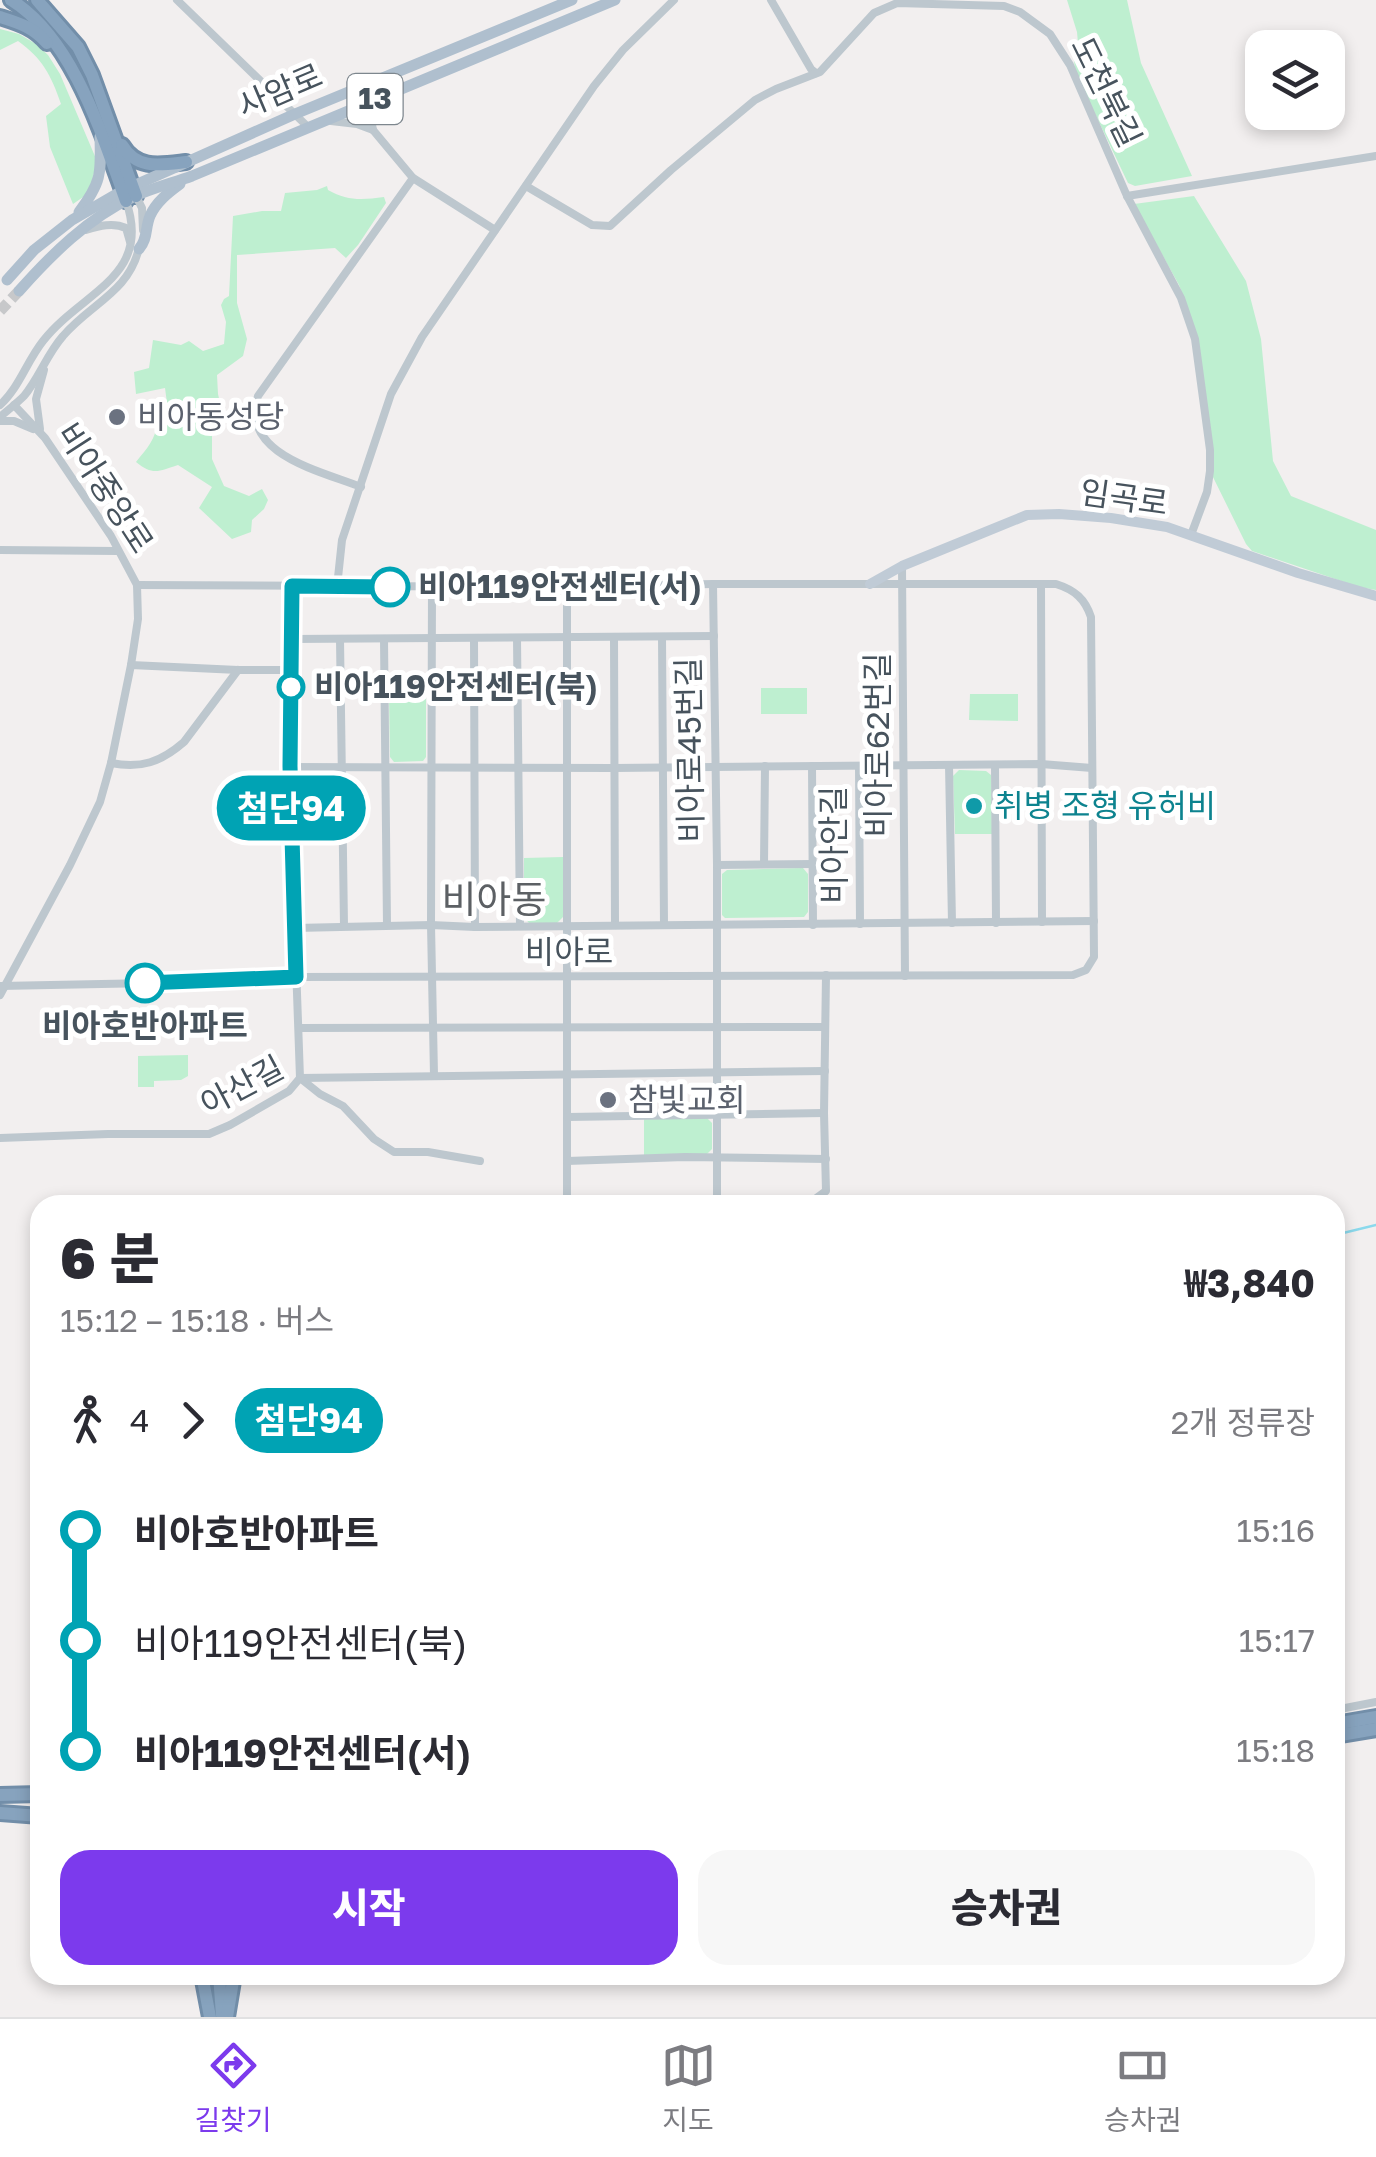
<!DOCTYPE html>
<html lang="ko">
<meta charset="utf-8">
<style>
body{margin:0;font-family:"Golos Text","Noto Sans KR",sans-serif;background:#f7f7f7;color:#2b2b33;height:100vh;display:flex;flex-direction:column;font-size:38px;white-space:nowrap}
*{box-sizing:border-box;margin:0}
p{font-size:32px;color:#7c7c81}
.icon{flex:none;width:55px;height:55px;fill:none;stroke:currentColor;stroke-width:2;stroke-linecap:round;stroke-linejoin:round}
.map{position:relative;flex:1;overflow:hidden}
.sheet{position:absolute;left:30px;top:1195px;width:1315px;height:790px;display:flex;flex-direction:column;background:#fff;border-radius:30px;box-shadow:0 5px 15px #0003}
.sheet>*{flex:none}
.badge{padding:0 20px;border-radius:32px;font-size:35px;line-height:65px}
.controls{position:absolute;left:1245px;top:30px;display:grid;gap:20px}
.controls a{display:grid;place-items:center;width:100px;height:100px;border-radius:20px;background:#fff;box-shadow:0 5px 15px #0003;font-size:50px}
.map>.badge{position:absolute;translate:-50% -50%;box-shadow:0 0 0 5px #fff}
.legs{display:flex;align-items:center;gap:15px;height:110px;padding:0 30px;font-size:32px}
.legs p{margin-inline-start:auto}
.headline{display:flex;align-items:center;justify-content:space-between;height:170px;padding:0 30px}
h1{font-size:55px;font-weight:800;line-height:75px}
.action{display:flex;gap:20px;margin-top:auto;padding:20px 30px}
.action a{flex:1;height:115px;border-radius:30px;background:#7c3aed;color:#fff;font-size:40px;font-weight:800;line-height:115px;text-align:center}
.action a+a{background:#f7f7f7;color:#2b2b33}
ul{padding:0 30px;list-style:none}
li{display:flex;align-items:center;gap:35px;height:110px;font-size:38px}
li i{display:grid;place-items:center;width:15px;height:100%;margin:0 12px;background:currentColor}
li i::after{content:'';width:25px;height:25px;margin:-12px;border:8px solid;border-radius:50%;background:#fff}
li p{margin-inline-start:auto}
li:first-child i{background:linear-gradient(#0000 50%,currentColor 0)}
li:last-child i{background:linear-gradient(currentColor 50%,#0000 0)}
.dock{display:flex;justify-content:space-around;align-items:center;height:140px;border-top:2px solid #e1e1e2;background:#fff;font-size:28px;color:#7c7c81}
.dock a{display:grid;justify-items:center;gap:5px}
.dock .selected{color:#7c3aed}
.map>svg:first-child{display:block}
.green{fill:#beefd0}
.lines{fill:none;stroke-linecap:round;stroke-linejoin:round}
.stream{stroke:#8bd9ec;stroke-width:2.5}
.primary-tunnel{stroke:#c7c8ca;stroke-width:11;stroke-dasharray:11 5.5;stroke-linecap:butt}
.highway-casing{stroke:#728ea9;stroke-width:18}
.street{stroke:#bdc7ce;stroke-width:8}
.secondary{stroke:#c0cbd6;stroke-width:10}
.primary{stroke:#afbfce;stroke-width:11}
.highway{stroke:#87a3be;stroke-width:12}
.line-1-casing{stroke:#fff;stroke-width:22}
.line-1{stroke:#00a3b4;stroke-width:15}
.worship-dot{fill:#6b7280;stroke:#fff;stroke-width:4}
.stop-1-dot{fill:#fff;stroke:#00a3b4;stroke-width:5}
.culture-dot{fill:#0f9aa8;stroke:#fff;stroke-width:4}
.labels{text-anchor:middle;stroke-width:10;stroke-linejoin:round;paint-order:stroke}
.shield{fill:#fff;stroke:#7e878e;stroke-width:2.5}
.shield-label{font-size:30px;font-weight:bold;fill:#47535d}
.street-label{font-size:32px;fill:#47535d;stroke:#fff}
.worship-label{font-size:32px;fill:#5b616d;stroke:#fff;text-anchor:start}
.stop-label{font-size:32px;font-weight:bold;fill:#47535d;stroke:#fff;text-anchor:start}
.culture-label{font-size:32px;fill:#0d838f;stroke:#fff;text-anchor:start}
.quarter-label{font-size:38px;fill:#5c6064;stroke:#fff}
</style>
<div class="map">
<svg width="1376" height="2017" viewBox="0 0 1376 2017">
<rect width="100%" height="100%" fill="#f2efef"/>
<!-- green -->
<g class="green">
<path d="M1067 0H1127L1141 63 1192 176 1135 186 1128 183 1075 72 1074 59 1079 54 1077 32Z"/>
<path d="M0 29 19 34 36 44 48 55 60 74 97 161 89 193 73 204 50 147 46 116 61 104C51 75 42 58 18 41L0 50Z"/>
<path d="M327 186 328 190C347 201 362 200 384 197L386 203 358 245 346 258 335 248 237 255V303L247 339 243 356 217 375 218 394 224 420 212 434V459L224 486 249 496 262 489 268 500 264 509 252 520 251 532 232 539 199 508 212 487 178 465C159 471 153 476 136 462 149 446 161 434 155 412L167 403 165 388 136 394 134 372 149 368 153 340 181 345 189 341 203 351 224 344 226 322 221 305 224 299 229 296 233 216 262 211H281L285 193 317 190Z"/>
<path d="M1194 196 1246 281 1261 339 1273 461 1291 496 1376 530V590L1359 587 1252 551 1246 544 1211 473 1188 309 1179 285 1134 204Z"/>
<rect x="761" y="688" width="46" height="26"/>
<path d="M970 694H1018V721L969 720Z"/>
<path d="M389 696H426V757L423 761 394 762 390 757Z"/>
<path d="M959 770 986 771 991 775 992 834H955L953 776Z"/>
<path d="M563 857V917L557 923H529L524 917V858Z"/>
<path d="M803 868 808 874V912L804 917 725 918 722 915V874L727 870Z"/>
<path d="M188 1055V1076L181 1080 154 1081V1087H138V1056Z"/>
<path d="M707 1118 712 1123V1149L707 1154 644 1155V1119Z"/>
</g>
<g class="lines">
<!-- stream -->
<path class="stream" d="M1335 1235 1376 1225"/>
<!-- primary-tunnel -->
<path class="primary-tunnel" d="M0 311 19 291"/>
<defs>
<g id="highway">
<path d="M11 0C73 38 102 135 126 201"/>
<path d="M37 0 78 47 92 75 136 196"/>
<path d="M0 17C19 23 33 27 47 43"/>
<path d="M122 145C137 170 160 165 186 162"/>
<path d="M1335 1724 1376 1717"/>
<path d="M1335 1736 1376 1729"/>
<path d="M0 1795 40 1794"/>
<path d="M0 1813 40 1816"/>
<path d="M202 1975 210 2017"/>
<path d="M219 1975 222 2015"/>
<path d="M227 2017 234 1975"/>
</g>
</defs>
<!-- highway casing -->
<use href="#highway" class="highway-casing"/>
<!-- street -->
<g class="street">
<path d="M177 0 308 127"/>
<path d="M771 0 811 69 816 73"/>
<path d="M331 121 357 124 373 130 370 114 377 99"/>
<path d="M373 130 413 178 495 230"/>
<path d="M526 186 592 225 610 226 671 170 755 100 776 89 820 72 874 13 897 3 1004 6 1020 12 1050 34 1070 65 1127 196 1181 298 1195 339 1210 450V471L1207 492 1191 535"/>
<path d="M136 196 142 208 143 230"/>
<path d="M1127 196 1376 156"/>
<path d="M86 230C99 226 113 222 126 228L130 242"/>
<path d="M0 405C19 388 27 361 43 341 81 292 153 277 126 201"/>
<path d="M0 417C8 410 17 403 24 396 39 378 47 354 63 336 90 304 129 292 139 248"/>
<path d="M0 421H14L33 429"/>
<path d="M40 429 36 399 44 370"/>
<path d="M361 487C321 471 239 454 258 396L413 178"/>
<path d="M0 550 118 551"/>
<path d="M902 566 905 976"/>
<path d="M713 584 717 865V1205"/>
<path d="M1041 584 1042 922"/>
<path d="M292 586 291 823 300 1078"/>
<path d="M337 587 342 540 391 394 422 337 594 86 623 50 674 0"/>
<path d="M432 587 431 925 434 1075"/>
<path d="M567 587V1205"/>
<path d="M614 637 615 925"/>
<path d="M662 637 664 925"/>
<path d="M474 638 475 927"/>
<path d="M517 638 520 926"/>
<path d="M292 639 714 636"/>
<path d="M340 639 344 926"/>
<path d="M384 639 387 925"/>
<path d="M131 665 238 670H292"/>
<path d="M111 763C141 769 161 762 184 742L238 670"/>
<path d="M949 765 952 923"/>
<path d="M995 765 996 923"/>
<path d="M812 766 813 925"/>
<path d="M859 766 860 924"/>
<path d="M290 767 614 768 1041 764 1092 768"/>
<path d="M764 864 765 766"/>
<path d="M717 865 813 864"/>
<path d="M295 928 431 925 475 927 1094 921"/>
<path d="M0 986 203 982 296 977 1073 975 1086 970 1094 957 1091 617C1085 599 1075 590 1056 584H713L567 587 137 585"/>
<path d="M0 995 70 865 100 802 111 763 131 665 138 619 137 585 111 536 45 438 14 405"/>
<path d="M299 1028 825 1027"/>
<path d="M300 1078 825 1071"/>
<path d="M300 1078 320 1094 343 1106 374 1139 394 1152H428L480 1161"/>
<path d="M567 1117 824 1113"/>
<path d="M0 1138 108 1134H209L230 1125 289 1091 300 1078"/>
<path d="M567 1161 685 1157 826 1159"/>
<path d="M807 1205 826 1191 824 1113 826 975"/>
<path d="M1335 1710 1376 1702"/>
</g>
<!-- secondary -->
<path class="secondary" d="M870 584 902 566 1027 515 1059 514 1111 518 1167 527 1298 573 1376 596"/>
<!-- primary -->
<g class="primary">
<path d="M79 212C102 182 101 173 100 137"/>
<path d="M139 249C148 239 145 228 150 216 156 202 169 192 180 184"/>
<path d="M7 280 34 250 72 220 122 191 295 114 572 0"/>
<path d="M19 291C51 255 88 218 133 197 152 188 173 183 192 176L615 0"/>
</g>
<!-- highway -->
<use href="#highway" class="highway"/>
</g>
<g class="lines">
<defs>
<path id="line-1" d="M145 983 296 977 290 766 292 586 390 587"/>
</defs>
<!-- line-1 casing -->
<use href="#line-1" class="line-1-casing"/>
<!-- line-1 -->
<use href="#line-1" class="line-1"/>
</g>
<!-- markers -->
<g class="worship-dot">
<circle cx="117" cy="417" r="10"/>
<circle cx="608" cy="1100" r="10"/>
</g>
<g class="stop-1-dot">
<circle cx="390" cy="587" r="18"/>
<circle cx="291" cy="687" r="12"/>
<circle cx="145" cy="983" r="18"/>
</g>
<circle class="culture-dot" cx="974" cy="806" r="10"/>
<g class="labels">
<!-- shield labels -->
<rect class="shield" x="347.5" y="74" width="55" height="50" rx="8"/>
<g class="shield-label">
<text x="375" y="109">13</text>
</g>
<!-- street labels -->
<g class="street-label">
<text transform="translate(280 91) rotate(-23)" y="11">사암로</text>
<text transform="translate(1106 92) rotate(64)" y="11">도천북길</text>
<text transform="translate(105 488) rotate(57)" y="11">비아중앙로</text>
<text transform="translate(1124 498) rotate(8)" y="11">임곡로</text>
<text transform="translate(878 745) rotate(-90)" y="11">비아로62번길</text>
<text transform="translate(690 750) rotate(-91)" y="11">비아로45번길</text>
<text transform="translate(834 845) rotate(-90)" y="11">비아안길</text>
<text x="569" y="963">비아로</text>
<text transform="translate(242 1086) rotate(-28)" y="11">아산길</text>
</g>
<!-- worship labels -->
<g class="worship-label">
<text x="137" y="428">비아동성당</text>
<text x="628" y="1111">참빛교회</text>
</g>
<!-- stop labels -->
<g class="stop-label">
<text x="418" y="598">비아119안전센터(서)</text>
<text x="314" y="698">비아119안전센터(북)</text>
<text x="145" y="1037" text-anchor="middle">비아호반아파트</text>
</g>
<!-- culture labels -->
<g class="culture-label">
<text x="994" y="817">취병 조형 유허비</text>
</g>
<!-- quarter labels -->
<g class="quarter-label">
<text x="494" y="913">비아동</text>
</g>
</g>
</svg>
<div class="controls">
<a><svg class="icon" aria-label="layers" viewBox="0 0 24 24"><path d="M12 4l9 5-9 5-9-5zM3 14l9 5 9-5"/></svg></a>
</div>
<b class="badge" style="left:291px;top:808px;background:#00a3b4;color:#fff">첨단94</b>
<section class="sheet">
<div class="headline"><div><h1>6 분</h1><p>15:12 – 15:18 · 버스</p></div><b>₩3,840</b></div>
<div class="legs"><svg class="icon" aria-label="walk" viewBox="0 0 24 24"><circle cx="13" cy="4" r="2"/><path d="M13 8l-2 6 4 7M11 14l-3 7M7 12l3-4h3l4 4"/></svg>4<svg class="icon" aria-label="forward" viewBox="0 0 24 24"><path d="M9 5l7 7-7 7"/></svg><b class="badge" style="background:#00a3b4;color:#fff">첨단94</b><p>2개 정류장</p></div>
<ul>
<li><i style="color:#00a3b4"></i><b>비아호반아파트</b><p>15:16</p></li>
<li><i style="color:#00a3b4"></i><span>비아119안전센터(북)</span><p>15:17</p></li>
<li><i style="color:#00a3b4"></i><b>비아119안전센터(서)</b><p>15:18</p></li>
</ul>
<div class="action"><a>시작</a><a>승차권</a></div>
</section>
</div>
<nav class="dock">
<a class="selected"><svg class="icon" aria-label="directions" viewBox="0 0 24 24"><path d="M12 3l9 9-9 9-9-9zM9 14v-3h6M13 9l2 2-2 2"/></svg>길찾기</a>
<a><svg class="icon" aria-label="map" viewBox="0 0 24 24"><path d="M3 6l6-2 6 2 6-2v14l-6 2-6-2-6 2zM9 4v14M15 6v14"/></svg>지도</a>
<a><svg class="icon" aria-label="tickets" viewBox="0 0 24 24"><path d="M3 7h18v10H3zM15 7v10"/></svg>승차권</a>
</nav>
